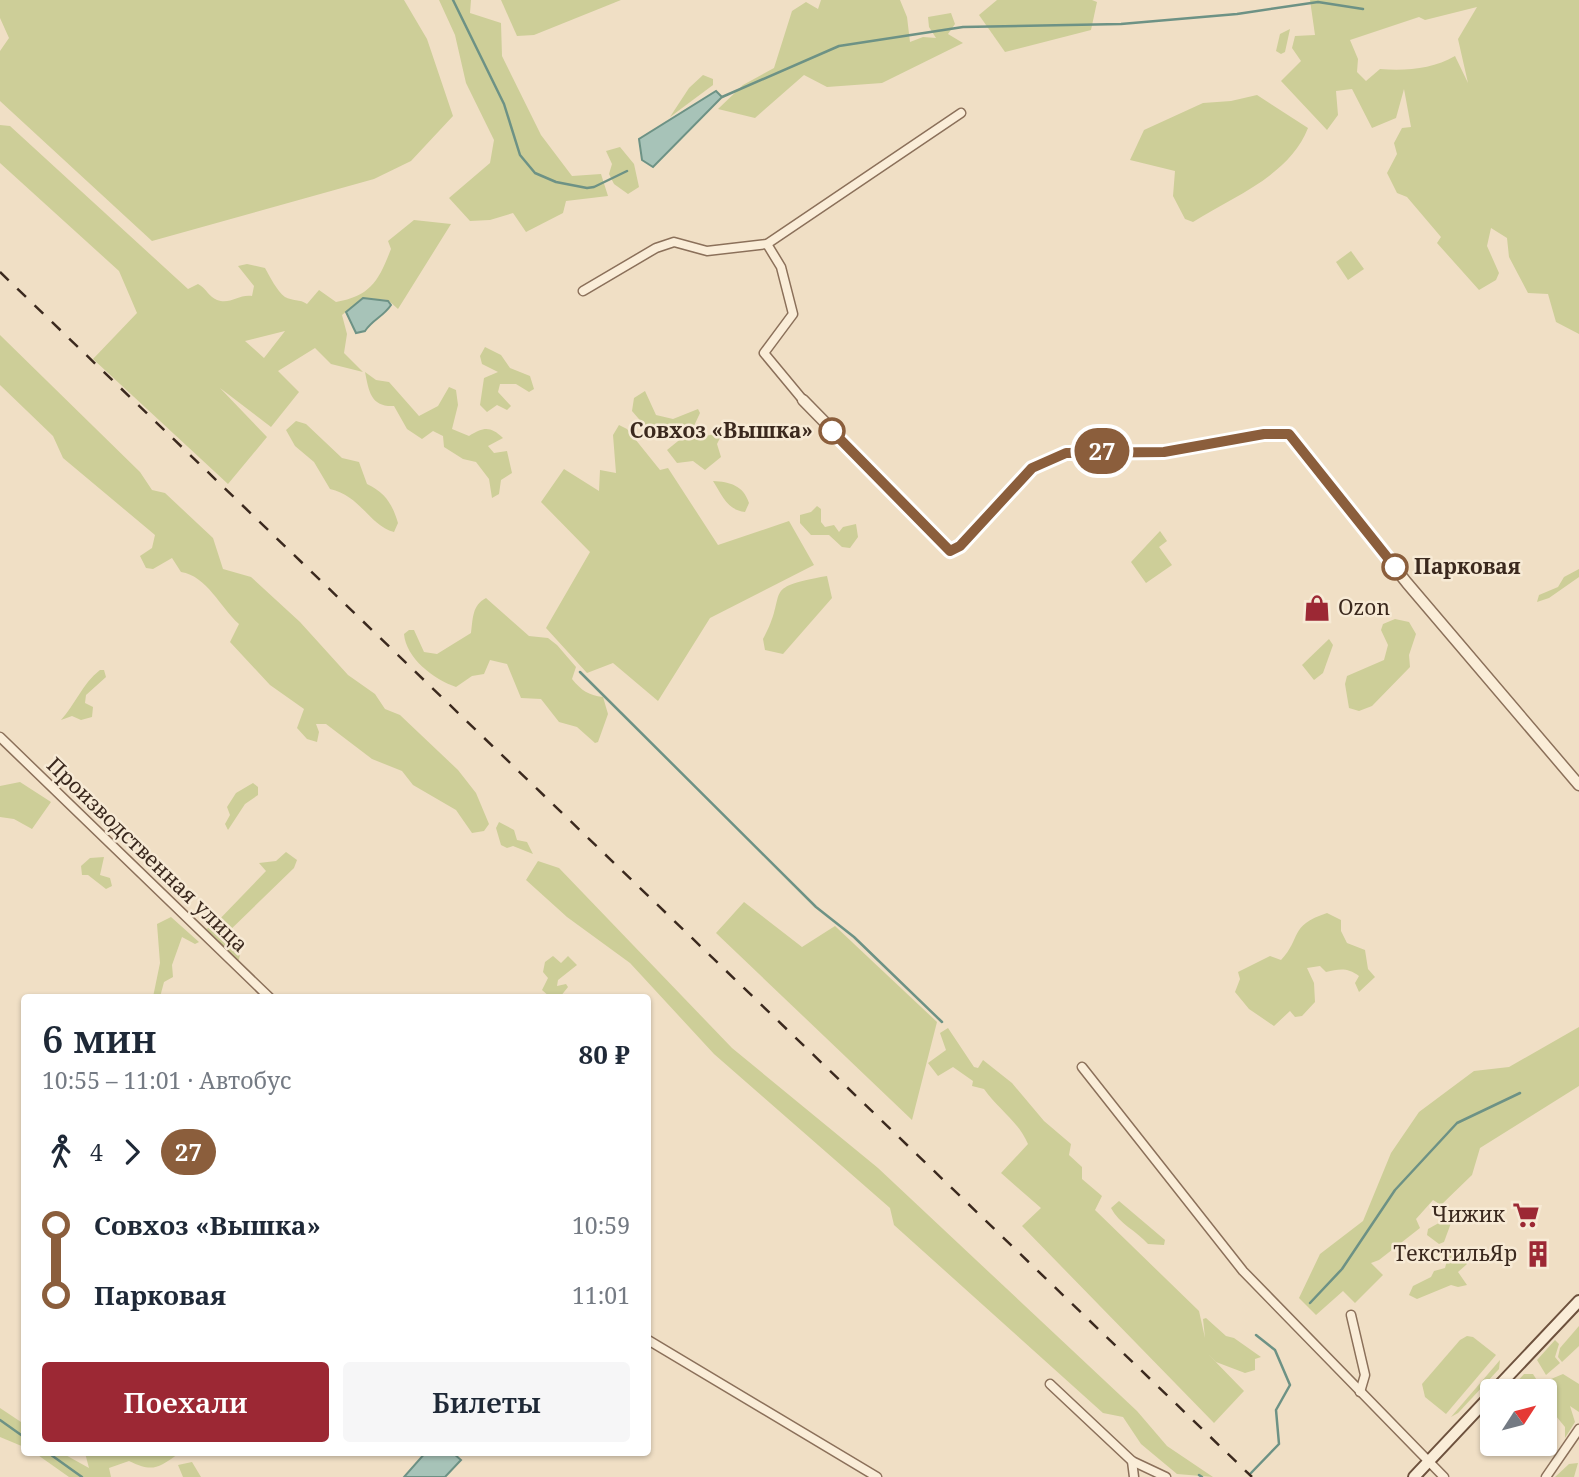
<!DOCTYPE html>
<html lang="ru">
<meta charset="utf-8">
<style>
body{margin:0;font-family:"Noto Serif",serif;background:#f6f6f7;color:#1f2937;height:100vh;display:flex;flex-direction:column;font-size:26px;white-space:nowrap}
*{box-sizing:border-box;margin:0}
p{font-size:23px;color:#747a83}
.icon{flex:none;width:38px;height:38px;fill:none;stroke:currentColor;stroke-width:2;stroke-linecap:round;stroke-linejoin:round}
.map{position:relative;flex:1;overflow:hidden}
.panel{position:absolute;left:21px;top:994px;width:630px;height:462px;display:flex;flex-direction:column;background:#fff;border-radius:7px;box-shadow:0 2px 5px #0004}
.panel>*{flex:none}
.badge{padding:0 14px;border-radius:23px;font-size:24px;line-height:46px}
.needle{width:46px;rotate:54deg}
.tools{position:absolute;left:1480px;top:1379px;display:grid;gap:14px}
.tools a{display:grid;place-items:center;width:77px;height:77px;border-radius:7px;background:#fff;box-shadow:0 2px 5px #0004;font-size:35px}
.map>.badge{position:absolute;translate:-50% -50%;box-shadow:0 0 0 4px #fff}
.legs{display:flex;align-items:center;gap:10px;height:77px;padding:0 21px;font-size:23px}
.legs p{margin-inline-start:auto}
.headline{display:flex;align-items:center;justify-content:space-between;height:119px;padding:0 21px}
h1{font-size:38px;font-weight:600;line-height:52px}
.cta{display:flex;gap:14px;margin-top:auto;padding:14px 21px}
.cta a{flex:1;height:80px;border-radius:7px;background:#9c2834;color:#fff;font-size:28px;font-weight:600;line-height:80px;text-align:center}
.cta a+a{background:#f6f6f7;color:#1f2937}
ul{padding:0 21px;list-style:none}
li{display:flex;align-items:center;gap:24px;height:70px;font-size:26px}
li i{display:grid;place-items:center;width:10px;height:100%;margin:0 9px;background:currentColor}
li i::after{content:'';width:18px;height:18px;margin:-9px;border:5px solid;border-radius:50%;background:#fff}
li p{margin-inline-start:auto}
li:first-child i{background:linear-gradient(#0000 50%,currentColor 0)}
li:last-child i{background:linear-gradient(currentColor 50%,#0000 0)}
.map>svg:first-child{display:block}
.green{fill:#cdce98;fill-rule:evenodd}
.water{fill:#a7c3b8;stroke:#6d9285;stroke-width:2}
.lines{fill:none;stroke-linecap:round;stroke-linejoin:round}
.stream{stroke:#6d9285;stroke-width:2.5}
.minor-casing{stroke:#8b705a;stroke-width:11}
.tertiary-casing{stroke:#8b705a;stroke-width:13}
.secondary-casing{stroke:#6d513d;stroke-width:14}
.minor{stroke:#faedd8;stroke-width:8}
.tertiary{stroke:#faedd8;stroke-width:10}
.secondary{stroke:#faedd8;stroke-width:10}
.rail{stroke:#3b291e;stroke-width:2.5;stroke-dasharray:12 12;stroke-linecap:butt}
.line-1-casing{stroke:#fff;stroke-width:16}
.line-1{stroke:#8b5e3c;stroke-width:10}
.stop-1-dot{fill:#fff;stroke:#8b5e3c;stroke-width:3.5}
.labels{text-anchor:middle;stroke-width:5;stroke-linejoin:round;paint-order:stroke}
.stop-label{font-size:21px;font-weight:bold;fill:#3b291e;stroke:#f7ead5;text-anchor:end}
.poi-label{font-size:21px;fill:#3b291e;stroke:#f7ead5;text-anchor:end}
.street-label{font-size:21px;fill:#3b291e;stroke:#f7ead5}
</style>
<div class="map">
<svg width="1579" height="1477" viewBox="0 0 1579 1477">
<rect width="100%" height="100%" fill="#f0dfc5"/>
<!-- green -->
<g class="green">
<path d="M0 0H404L427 39 453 116 411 161 374 179 152 241 0 101V51L9 38 0 18Z"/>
<path d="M439 0H471L470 13 501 23 502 56 541 135 572 176 601 174 608 196 566 201 563 213 526 232 513 213 490 220 470 221 449 198 490 163 494 140 466 83 455 35Z"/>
<path d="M501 0H621L534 35 517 36Z"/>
<path d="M821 0H900L907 17 910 42 923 37 936 38 929 27 928 17 951 13 955 24 948 34 963 43 882 83 827 87 804 75 755 118 718 109 743 85 774 68 792 11 806 2 818 9Z"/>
<path d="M997 0H1092L1097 2 1091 30 1005 52 979 15Z"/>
<path d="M1310 0H1579V334L1556 322 1548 294 1528 293 1509 257 1507 238 1491 228 1487 246 1499 273 1496 280 1479 290 1437 243 1441 237 1407 197 1397 193 1387 173 1397 154 1394 143 1402 128 1411 127 1404 89 1396 118 1372 128 1352 89 1336 91 1338 115 1327 130 1281 81 1301 61 1292 48 1295 36 1315 35ZM1477 7 1458 39 1468 83 1455 56C1433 69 1406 71 1380 69L1366 81 1357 72 1358 59 1350 40 1419 17 1425 20Z"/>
<path d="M1290 29 1285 52 1281 54 1276 51 1280 34Z"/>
<path d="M703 75 713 79V85L670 117 689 88Z"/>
<path d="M1257 95 1308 128C1289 176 1234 196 1193 222L1185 219 1173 196 1175 171 1130 160 1144 130 1203 103 1231 101Z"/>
<path d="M0 125 10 126 188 289 198 284C206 288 209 297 217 300 230 305 239 294 252 296L254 286 238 266 247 264 265 268C270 277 277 291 285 297 292 301 300 299 307 304L319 290 336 302C371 296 379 280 391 249L388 241 414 220 451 224 398 309 388 300 363 298 342 315 347 334 344 353 363 372 331 364 315 348 278 371 299 392 271 427 220 388 267 437 228 484 93 359 137 313 119 271 0 163ZM285 331 264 358 245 341Z"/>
<path d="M620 147 634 164 639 187 628 194 614 184 609 174 612 164 606 151Z"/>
<path d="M1351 251 1364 269 1348 280 1336 262Z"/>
<path d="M0 335 140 472 152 490 165 493 213 538 223 569 251 577 300 622 348 675 375 694 385 709 400 715 458 770 476 793 489 824 484 831 472 833 456 810 413 785 402 771 372 759 326 724H316L319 732 317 742 307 739 297 728 304 709 270 685 230 642 239 624C220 607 207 576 181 572L172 558 153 569 146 568 140 556 152 548 155 535 63 458 53 436 0 385Z"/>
<path d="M485 347 501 355 510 368 530 376 534 389 529 392 516 384H500L498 392 511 406 507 410 497 405 487 412 480 405 484 378 498 372 482 364 480 356Z"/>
<path d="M365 372 376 380 389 382 419 416 438 406 449 387 456 390 458 405 452 429 469 436C484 427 490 426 503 438L488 446 494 453 507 451 512 473 501 480 499 494 492 498 489 479 476 462 463 459 444 447 443 436 433 431 422 439 407 429 394 406C371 407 369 392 365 372Z"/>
<path d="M645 391 656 415 673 419 698 409 700 413 693 428 702 437 718 433 721 436 717 444 721 457 705 470 693 461 677 463 667 450 683 437 680 435C651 441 650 431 632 411L634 398Z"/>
<path d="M296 421 306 424 342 458 359 462 367 484C385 493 392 503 398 523L394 532C370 526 361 496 330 489L314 462 295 446 286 430Z"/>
<path d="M619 425 627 429 660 470 668 468 718 545 789 521 814 565 710 618 658 701 613 663 587 673 546 628 590 552 541 502 564 469 599 491 600 470 616 473 613 435Z"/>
<path d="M713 481C730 482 743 485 749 503L745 512C727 510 722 495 713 481Z"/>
<path d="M817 506 821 509V522L825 527 834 525 839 532 843 527 856 524 858 537 850 548 842 547 829 535H811L800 523V515L811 512Z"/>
<path d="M1160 531 1167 541 1159 547 1172 565 1146 583 1131 562Z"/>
<path d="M1579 569V577L1549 598 1537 602 1539 595 1558 587 1564 577Z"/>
<path d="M827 576 832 598 783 654 765 650 763 639C790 591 758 588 827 576Z"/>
<path d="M486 598 529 636 548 638 557 645 576 667 572 679C582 691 588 695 603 697L608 714 598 742 595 743 577 727 559 722 541 699 521 698 507 664 490 660 484 674 472 676 456 687C433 679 406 658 404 634L409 630H414L424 652 437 654 471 633C473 619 472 605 486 598Z"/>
<path d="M1395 619 1409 622 1416 634 1409 655 1410 667 1372 706 1359 711 1349 708 1345 684 1347 676 1384 660 1388 645 1381 630 1383 624Z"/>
<path d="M1329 639 1333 645 1323 673 1314 680 1302 665Z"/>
<path d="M100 670H104L106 677 86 695 85 703 93 707 92 717 81 720 72 716 61 720C75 705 82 684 100 670Z"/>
<path d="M20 782 51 802 32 829 14 819 0 817V786Z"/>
<path d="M253 783 258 787V795L245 804 228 830 225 824 230 815 227 807 236 793Z"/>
<path d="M499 822 514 830 517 840 527 842 533 854 513 846 507 848 501 845 496 828Z"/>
<path d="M286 852 297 860 294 868 224 936 240 954 239 960 232 958 206 929 213 926 266 871 259 863 276 861Z"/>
<path d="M104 857 100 875 110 878 112 886 106 889 88 875H82L81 866 90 858Z"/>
<path d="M538 861 559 868 732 1048 878 1168 1137 1411 1167 1446 1213 1477 1177 1474 1141 1444 1123 1417 1103 1413 894 1225 890 1208 714 1054 630 963 567 917 526 880Z"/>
<path d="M744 902 802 947 835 926 937 1022 912 1120 716 933Z"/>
<path d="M1327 913 1341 920V931L1347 943 1365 950 1368 969 1375 977 1359 992 1355 983 1359 976C1347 967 1339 969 1326 972L1320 966 1307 968 1314 983 1315 1002 1302 1016 1295 1017 1290 1011 1274 1026 1249 1009 1235 992 1240 979 1238 972 1270 956 1281 960C1302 938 1288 926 1327 913Z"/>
<path d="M171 917 199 942 195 944 182 937 172 965 173 977 164 982 160 997H153L160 963 157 924Z"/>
<path d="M553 956 561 963 568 956 577 965 558 980 557 986 566 984 568 987 560 997H550L542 990 548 978 543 972 545 962Z"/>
<path d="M1579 1027V1086L1480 1148 1472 1175 1441 1205 1433 1200 1416 1219 1420 1228 1379 1260 1371 1263 1383 1275 1355 1303 1343 1291 1316 1315 1299 1298 1320 1254 1363 1221 1391 1153 1419 1112 1474 1071 1509 1067Z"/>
<path d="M948 1028 974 1067 978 1068 983 1060 1012 1083 1044 1121 1071 1144 1069 1155 1082 1167V1179L1102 1196 1095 1210 1199 1311 1205 1338 1203 1319 1206 1318 1226 1336 1234 1338 1261 1357 1255 1359V1370L1245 1373 1216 1362 1208 1354 1244 1391 1214 1423 1022 1226 1041 1208 1001 1173 1028 1144C1018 1121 998 1109 984 1089L972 1086 973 1081 953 1067 938 1076 928 1063 946 1050 940 1033Z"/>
<path d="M1119 1201 1165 1240 1164 1245 1148 1244C1137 1231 1119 1224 1111 1208Z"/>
<path d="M1446 1219 1451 1223 1444 1242 1439 1244 1427 1235 1428 1229Z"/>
<path d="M1456 1251 1467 1264 1458 1272 1467 1285 1458 1287 1451 1285 1417 1299 1409 1295 1413 1286 1431 1277 1434 1271 1445 1268 1449 1253Z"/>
<path d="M1579 1326V1346L1562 1362 1558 1357 1560 1348Z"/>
<path d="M1467 1336 1473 1337 1496 1355 1446 1414 1425 1397 1422 1384 1460 1340Z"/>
<path d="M1555 1340 1559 1344 1555 1357 1560 1363 1546 1375 1537 1360Z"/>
<path d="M1500 1360 1499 1369 1458 1413 1451 1417Z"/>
<path d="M1524 1374H1533L1538 1382 1529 1391H1509Z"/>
<path d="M1563 1374 1579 1384V1412L1570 1406 1575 1422 1565 1438V1427L1551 1410 1557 1390 1551 1379Z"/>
<path d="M0 1408 24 1424V1447L0 1437Z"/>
<path d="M35 1453H62L89 1468 85 1453 178 1454C157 1469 152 1472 129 1461L109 1468 111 1477H69Z"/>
<path d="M192 1462 201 1477H183L178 1465Z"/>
<path d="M1578 1463 1574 1477H1555L1569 1464Z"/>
</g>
<!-- water -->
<g class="water">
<path d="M716 91 722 97 653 167 642 160 639 139Z"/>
<path d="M363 298 388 301 391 305C383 317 373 319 365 331L356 333 346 312Z"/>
<path d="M426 1452 453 1453 461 1460 445 1477H404Z"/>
</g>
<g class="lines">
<!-- stream -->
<g class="stream">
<path d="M453 0 504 104 520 155 535 173 556 182 587 188 594 187 627 171"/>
<path d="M722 97 839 46 963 27 1121 24 1237 14 1318 2 1363 9"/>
<path d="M580 672 816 907 854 937 942 1022"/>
<path d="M1310 1303 1342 1269 1395 1190 1457 1123 1520 1093"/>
<path d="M0 1420 24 1437"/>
<path d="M47 1452 82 1477"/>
<path d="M1251 1473 1279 1444 1276 1410 1290 1385 1275 1350 1256 1335"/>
<path d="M1199 1475 1202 1477"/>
</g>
<defs>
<g id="minor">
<path d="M767 244 781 267 793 314 764 353 803 400"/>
<path d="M583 291 656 248 674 242 707 251 767 244 961 113"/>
<path d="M0 737 270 998"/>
<path d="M1082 1067 1243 1271 1444 1477"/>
<path d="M1351 1315 1365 1375 1360 1392"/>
<path d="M648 1340 877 1477"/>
<path d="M1050 1384 1132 1461 1166 1477"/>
<path d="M1132 1461 1134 1477"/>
<path d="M1546 1477 1579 1429"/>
</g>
<path id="tertiary" d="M803 400 950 550 960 546 1032 468 1066 453 1164 452 1263 434H1289L1407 583 1579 785"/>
<g id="secondary">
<path d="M1494 1391 1579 1301"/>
<path d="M1414 1477 1493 1393"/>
</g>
</defs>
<!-- minor casing -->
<use href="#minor" class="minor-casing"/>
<!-- tertiary casing -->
<use href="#tertiary" class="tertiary-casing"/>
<!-- secondary casing -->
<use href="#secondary" class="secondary-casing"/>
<!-- minor -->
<use href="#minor" class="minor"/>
<!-- tertiary -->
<use href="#tertiary" class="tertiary"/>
<!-- secondary -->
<use href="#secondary" class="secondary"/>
<!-- rail -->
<path class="rail" d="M0 272 1252 1477"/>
</g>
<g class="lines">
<defs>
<path id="line-1" d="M832 431 950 551 960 546 1032 468 1066 453 1164 452 1264 434H1289L1395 567"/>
</defs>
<!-- line-1 casing -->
<use href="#line-1" class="line-1-casing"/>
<!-- line-1 -->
<use href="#line-1" class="line-1"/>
</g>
<!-- icons -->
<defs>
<symbol id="shop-bare" viewBox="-9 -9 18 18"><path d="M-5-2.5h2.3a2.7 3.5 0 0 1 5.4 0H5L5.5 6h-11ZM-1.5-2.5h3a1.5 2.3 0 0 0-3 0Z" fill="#9c2834" stroke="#f7ead5" stroke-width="2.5" paint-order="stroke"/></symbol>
<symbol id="supermarket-bare" viewBox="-9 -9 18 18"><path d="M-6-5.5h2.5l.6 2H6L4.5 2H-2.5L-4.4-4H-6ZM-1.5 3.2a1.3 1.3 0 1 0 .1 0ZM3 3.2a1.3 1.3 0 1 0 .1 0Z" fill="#9c2834" stroke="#f7ead5" stroke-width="2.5" paint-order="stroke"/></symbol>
<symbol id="building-bare" viewBox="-9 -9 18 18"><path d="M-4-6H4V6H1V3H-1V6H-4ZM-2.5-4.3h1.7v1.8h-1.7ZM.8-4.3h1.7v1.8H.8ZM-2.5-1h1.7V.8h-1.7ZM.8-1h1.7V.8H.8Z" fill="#9c2834" stroke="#f7ead5" stroke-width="2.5" paint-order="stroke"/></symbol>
</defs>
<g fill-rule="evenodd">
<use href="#shop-bare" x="1298" y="589" width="38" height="38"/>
<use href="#supermarket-bare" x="1507" y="1196" width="38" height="38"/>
<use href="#building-bare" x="1519" y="1235" width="38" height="38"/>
</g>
<!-- markers -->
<g class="stop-1-dot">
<circle cx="832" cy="431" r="12"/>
<circle cx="1395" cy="567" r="12"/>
</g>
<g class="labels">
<!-- stop labels -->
<g class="stop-label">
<text x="813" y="438">Совхоз «Вышка»</text>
<text x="1414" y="574" text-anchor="start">Парковая</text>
</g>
<!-- poi labels -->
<g class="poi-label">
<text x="1338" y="615" text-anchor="start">Ozon</text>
<text x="1505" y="1222">Чижик</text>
<text x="1517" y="1261">ТекстильЯр</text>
</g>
<!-- street labels -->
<g class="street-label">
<text transform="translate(147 855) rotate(44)" y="7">Производственная улица</text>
</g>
</g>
</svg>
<div class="tools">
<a><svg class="needle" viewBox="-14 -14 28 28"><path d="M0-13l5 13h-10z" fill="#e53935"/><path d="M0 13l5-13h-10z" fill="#747a83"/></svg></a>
</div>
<b class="badge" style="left:1102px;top:451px;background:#8b5e3c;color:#fff">27</b>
<section class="panel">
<div class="headline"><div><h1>6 мин</h1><p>10:55 – 11:01 · Автобус</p></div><b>80 ₽</b></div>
<div class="legs"><svg class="icon" aria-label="walk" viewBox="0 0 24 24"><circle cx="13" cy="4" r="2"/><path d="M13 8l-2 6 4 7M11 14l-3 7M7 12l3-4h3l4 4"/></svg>4<svg class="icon" aria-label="forward" viewBox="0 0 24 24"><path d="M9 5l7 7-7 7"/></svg><b class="badge" style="background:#8b5e3c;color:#fff">27</b></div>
<ul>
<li><i style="color:#8b5e3c"></i><b>Совхоз «Вышка»</b><p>10:59</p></li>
<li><i style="color:#8b5e3c"></i><b>Парковая</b><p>11:01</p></li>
</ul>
<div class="cta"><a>Поехали</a><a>Билеты</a></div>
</section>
</div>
